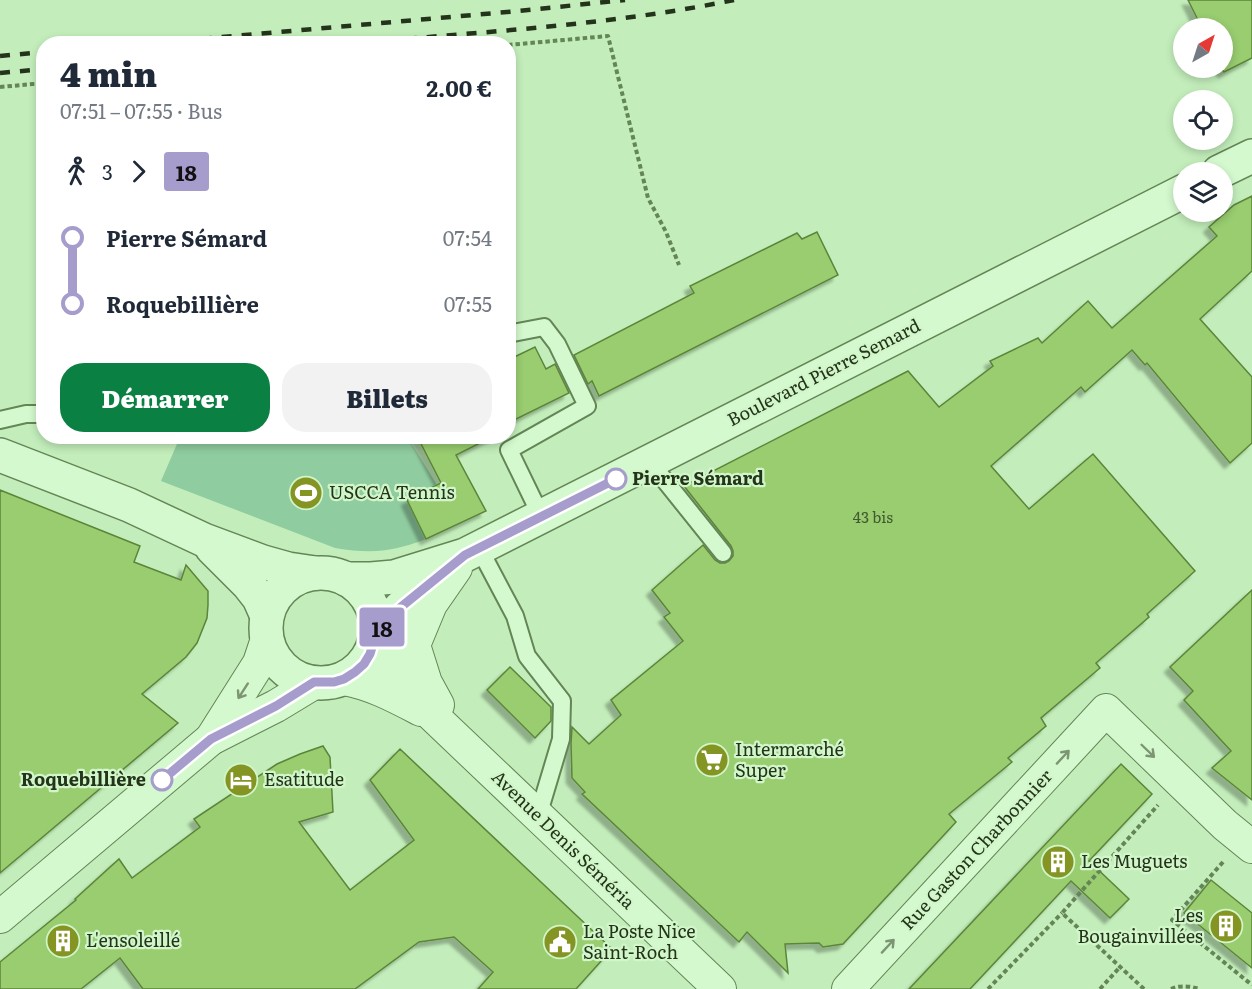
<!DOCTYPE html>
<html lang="fr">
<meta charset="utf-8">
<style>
body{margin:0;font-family:Literata,serif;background:#f2f2f3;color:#1f2937;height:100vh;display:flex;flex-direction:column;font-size:22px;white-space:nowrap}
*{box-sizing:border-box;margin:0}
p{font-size:20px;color:#747a83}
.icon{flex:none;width:33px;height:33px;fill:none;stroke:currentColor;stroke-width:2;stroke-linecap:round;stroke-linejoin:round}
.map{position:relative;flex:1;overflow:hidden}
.drawer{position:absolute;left:36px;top:36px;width:480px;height:408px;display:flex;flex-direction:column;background:#fff;border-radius:24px;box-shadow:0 3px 9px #0003}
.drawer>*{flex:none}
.badge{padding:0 12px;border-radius:4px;font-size:21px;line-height:39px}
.needle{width:39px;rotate:39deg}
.tools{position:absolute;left:1173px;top:18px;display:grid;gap:12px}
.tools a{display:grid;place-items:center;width:60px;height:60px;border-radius:50%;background:#fff;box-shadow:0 3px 9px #0003;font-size:30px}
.map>.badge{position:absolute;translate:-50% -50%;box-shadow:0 0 0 3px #fff}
.legs{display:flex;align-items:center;gap:9px;height:66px;padding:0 24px;font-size:20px}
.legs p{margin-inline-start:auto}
.summary{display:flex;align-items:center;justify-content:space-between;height:102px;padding:0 24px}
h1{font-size:33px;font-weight:800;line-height:45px}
.button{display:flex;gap:12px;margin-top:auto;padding:12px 24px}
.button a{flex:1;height:69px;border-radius:24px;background:#0b8043;color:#fff;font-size:24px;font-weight:800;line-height:69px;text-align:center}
.button a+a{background:#f2f2f3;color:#1f2937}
ul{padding:0 24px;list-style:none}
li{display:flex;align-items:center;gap:21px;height:66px;font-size:22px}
li i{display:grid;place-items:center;width:9px;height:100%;margin:0 8px;background:currentColor}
li i::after{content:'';width:15px;height:15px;margin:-8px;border:4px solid;border-radius:50%;background:#fff}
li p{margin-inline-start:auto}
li:first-child i{background:linear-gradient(#0000 50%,currentColor 0)}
li:last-child i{background:linear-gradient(currentColor 50%,#0000 0)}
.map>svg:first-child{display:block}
.green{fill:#8fcc9f}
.building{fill:#99cd6f;stroke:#5c853a;stroke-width:1.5;filter:url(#shadow)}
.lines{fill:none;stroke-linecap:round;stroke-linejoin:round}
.service-casing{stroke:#648555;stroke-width:20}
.minor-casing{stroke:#648555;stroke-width:34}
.tertiary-casing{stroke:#648555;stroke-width:36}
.path{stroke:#648555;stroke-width:4;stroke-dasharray:4.5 3;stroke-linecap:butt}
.service{stroke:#d4f9ce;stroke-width:16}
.minor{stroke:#d4f9ce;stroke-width:32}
.tertiary{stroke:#d4f9ce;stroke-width:33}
.rail{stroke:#24341a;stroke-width:4.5;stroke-dasharray:10 10;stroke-linecap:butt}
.oneway{stroke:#7c9674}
.line-1-casing{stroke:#fff;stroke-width:14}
.line-1{stroke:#a69dcd;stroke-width:9}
.stop-1-dot{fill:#fff;stroke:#a69dcd;stroke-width:3}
.labels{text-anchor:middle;stroke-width:4.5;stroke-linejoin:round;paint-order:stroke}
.number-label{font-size:15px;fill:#415a2f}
.street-label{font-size:18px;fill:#24341a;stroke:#d1f6ca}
.stop-label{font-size:18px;font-weight:bold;fill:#24341a;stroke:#d1f6ca;text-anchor:start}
.poi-label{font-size:18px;fill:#24341a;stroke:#d1f6ca;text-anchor:start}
</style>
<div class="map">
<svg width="1252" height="989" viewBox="0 0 1252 989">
<defs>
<filter id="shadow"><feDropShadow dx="-5.5" dy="5.5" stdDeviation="1.5" flood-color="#0004"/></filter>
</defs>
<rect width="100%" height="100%" fill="#c3eebb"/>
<!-- green -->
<path class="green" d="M407 436 437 485 407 500 426 539C392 552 372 554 335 548L161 481 180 437Z"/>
<!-- building -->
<g class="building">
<path d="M1188 0H1252V58L1224 72 1221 68H1222V28H1202Z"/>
<path d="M1252 196V271L1200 319 1252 377V443L1230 463 1147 363 1145 365 1132 350 1085 392 1081 387 991 466 1029 509 1093 454 1195 571 1147 614 1149 617 1096 663 1100 668 1041 718 1046 726 1008 758 1012 762 949 814 956 822 843 944 823 947 819 943 785 944 788 973 747 932 739 942 582 794 585 792 572 778 571 743 572 727 589 744 621 715 611 700 683 641 664 617 670 613 652 590 703 545 715 560 720 563H725L729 561 733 556V551L731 546 684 486 908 371 939 407 993 366 990 361 1038 338 1042 343 1088 301 1112 328 1217 236 1209 227 1234 205Z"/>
<path d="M817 232 838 275 599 396 592 381 588 384 574 355 694 293 690 286 797 233 802 239Z"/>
<path d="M535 347 546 369 555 364 569 393 508 423V360Z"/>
<path d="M417 436H494L456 455 486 511 426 539 407 500 441 483Z"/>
<path d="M0 490 140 546 134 562 181 580 186 565 208 591V605L207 618 197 643 186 657 142 694 178 723 0 873Z"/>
<path d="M1252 590V800L1212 768 1231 751 1184 700 1193 691 1170 667Z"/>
<path d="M510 667 551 707V721L535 738 487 690Z"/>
<path d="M323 746 330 757 333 812 299 822 350 890 414 840 370 780 400 749 612 949 576 989H478L493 972 454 937 419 942 355 989H143L120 958 81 989H0V962L76 900 75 899 119 859 132 878 200 827 194 819 277 764 300 754Z"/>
<path d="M1121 764 1152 794 1089 861 1129 899 1110 918 1071 881 970 989H909Z"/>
<path d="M1211 880 1252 913V968L1184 913Z"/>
</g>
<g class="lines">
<defs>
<g id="service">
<path d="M508 334 544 327 557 344 587 406 509 450 541 516"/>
<path d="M0 420 26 414H44"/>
<path d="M650 462 723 553"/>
<path d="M479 548 515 616 527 656 562 701 561 739 538 816"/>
</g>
<g id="minor">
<path d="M375 642 394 670 432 715 720 989"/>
<path d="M344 679C372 684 396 697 421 710"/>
<path d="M438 705 426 683 414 645 431 604 456 568"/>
<path d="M211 739 259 663 267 639"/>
<path d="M0 917 211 739 276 706 314 683"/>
<path d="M848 989 1106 710 1225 825 1252 847"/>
</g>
<g id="tertiary">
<path d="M1219 172 1252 156"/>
<path d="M0 455 129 505 204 540 263 562 288 569 315 573"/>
<path d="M212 548 248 584 259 598 267 616"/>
<circle cx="321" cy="628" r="55"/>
<path d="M346 579H371L394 577 465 555 1184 191"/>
<path d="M376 634 401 607 452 566"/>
</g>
</defs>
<!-- service casing -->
<use href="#service" class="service-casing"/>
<!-- minor casing -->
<use href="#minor" class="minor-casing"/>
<!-- tertiary casing -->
<use href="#tertiary" class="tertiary-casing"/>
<!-- path -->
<g class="path">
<path d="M508 45 608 36 648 198 666 232 679 265"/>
<path d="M0 87 44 83"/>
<path d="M1223 862 1172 920 1252 985"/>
<path d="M988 989 1062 913"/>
<path d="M1100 989 1120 967"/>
<path d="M1144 989 1062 913 1158 805"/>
<path d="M1171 989C1180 985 1190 986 1199 989"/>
</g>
<!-- service -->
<use href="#service" class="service"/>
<!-- minor -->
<use href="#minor" class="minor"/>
<!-- tertiary -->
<use href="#tertiary" class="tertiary"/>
<!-- rail -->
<g class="rail">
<path d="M142 44 518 11 625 0"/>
<path d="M347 44C476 32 607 26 734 0"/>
<path d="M0 56 44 52"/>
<path d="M0 73 44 69"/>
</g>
</g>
<!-- one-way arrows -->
<defs><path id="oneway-shaft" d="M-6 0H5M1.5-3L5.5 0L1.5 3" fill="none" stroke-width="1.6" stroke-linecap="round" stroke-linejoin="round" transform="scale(1.5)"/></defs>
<g class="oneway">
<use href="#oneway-shaft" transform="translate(243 691) rotate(123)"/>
<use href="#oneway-shaft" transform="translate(1148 751) rotate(44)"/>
<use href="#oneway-shaft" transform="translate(1063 757) rotate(-47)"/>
<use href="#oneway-shaft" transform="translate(888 946) rotate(-47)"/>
</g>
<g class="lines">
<defs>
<path id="line-1" d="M162 780 211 739 276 706 314 682H334L344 679 355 672 364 664 370 654 376 634 401 607 465 555 616 479"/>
</defs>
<!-- line-1 casing -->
<use href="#line-1" class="line-1-casing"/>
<!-- line-1 -->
<use href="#line-1" class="line-1"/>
</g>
<!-- icons -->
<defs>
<symbol id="stadium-disc" viewBox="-11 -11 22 22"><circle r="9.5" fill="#859524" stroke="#d1f6ca"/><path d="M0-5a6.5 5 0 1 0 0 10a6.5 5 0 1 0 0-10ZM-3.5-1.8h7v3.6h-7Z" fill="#fff"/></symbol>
<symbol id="supermarket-disc" viewBox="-11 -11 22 22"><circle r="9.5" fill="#859524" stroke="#d1f6ca"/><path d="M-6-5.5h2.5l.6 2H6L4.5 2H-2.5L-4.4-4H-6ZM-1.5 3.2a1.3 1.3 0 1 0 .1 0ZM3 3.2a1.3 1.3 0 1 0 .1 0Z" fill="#fff"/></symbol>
<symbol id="hotel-disc" viewBox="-11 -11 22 22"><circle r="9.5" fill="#859524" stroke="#d1f6ca"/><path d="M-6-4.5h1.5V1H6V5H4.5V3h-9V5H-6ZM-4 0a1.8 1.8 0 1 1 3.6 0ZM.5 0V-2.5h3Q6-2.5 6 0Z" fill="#fff"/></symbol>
<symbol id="building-disc" viewBox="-11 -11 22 22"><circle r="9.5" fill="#859524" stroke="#d1f6ca"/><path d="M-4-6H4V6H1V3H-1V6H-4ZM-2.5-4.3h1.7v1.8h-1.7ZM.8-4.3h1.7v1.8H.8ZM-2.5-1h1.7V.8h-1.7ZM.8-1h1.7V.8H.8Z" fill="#fff"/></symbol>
<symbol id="civic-disc" viewBox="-11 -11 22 22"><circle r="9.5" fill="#859524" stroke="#d1f6ca"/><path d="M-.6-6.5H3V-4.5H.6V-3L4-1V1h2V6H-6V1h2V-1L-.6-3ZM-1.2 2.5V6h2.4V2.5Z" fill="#fff"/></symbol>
</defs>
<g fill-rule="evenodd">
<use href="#stadium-disc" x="287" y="474" width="38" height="38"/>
<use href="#supermarket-disc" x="693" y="741" width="38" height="38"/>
<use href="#hotel-disc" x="222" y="761" width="38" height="38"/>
<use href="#building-disc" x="1039" y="843" width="38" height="38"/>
<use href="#building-disc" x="1207" y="907" width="38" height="38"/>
<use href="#building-disc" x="44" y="922" width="38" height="38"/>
<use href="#civic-disc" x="541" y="923" width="38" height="38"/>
</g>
<!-- markers -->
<g class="stop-1-dot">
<circle cx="616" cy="479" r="10"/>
<circle cx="162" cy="780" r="10"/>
</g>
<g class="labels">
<!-- number labels -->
<g class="number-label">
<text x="873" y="523">43 bis</text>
</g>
<!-- street labels -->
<g class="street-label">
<text transform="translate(824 373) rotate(-27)" y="6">Boulevard Pierre Semard</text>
<text transform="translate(563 840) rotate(44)" y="6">Avenue Denis Séméria</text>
<text transform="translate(977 850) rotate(-47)" y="6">Rue Gaston Charbonnier</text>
</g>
<!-- stop labels -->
<g class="stop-label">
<text x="632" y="485">Pierre Sémard</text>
<text x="146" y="786" text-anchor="end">Roquebillière</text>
</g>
<!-- poi labels -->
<g class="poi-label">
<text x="329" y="499">USCCA Tennis</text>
<text x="735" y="756">Intermarché<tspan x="735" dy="21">Super</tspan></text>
<text x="264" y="786">Esatitude</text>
<text x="1081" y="868">Les Muguets</text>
<text x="1203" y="922" text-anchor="end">Les<tspan x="1203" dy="21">Bougainvillées</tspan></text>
<text x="583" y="938">La Poste Nice<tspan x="583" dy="21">Saint-Roch</tspan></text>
<text x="86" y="947">L'ensoleillé</text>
</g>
</g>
</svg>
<div class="tools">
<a><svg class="needle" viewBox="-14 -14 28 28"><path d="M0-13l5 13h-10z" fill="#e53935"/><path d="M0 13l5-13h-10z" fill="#747a83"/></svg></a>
<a><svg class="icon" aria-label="locate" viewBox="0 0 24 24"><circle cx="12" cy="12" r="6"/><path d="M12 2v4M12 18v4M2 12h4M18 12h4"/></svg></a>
<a><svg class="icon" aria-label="layers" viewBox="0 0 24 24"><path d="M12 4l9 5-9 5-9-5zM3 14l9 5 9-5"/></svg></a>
</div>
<b class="badge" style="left:382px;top:627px;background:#a69dcd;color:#111">18</b>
<section class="drawer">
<div class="summary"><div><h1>4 min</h1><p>07:51 – 07:55 · Bus</p></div><b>2.00 €</b></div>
<div class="legs"><svg class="icon" aria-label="walk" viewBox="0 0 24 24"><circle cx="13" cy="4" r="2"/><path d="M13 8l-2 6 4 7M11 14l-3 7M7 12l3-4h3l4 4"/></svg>3<svg class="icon" aria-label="forward" viewBox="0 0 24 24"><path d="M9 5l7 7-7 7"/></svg><b class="badge" style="background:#a69dcd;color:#111">18</b></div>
<ul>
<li><i style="color:#a69dcd"></i><b>Pierre Sémard</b><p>07:54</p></li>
<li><i style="color:#a69dcd"></i><b>Roquebillière</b><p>07:55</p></li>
</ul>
<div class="button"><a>Démarrer</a><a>Billets</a></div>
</section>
</div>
